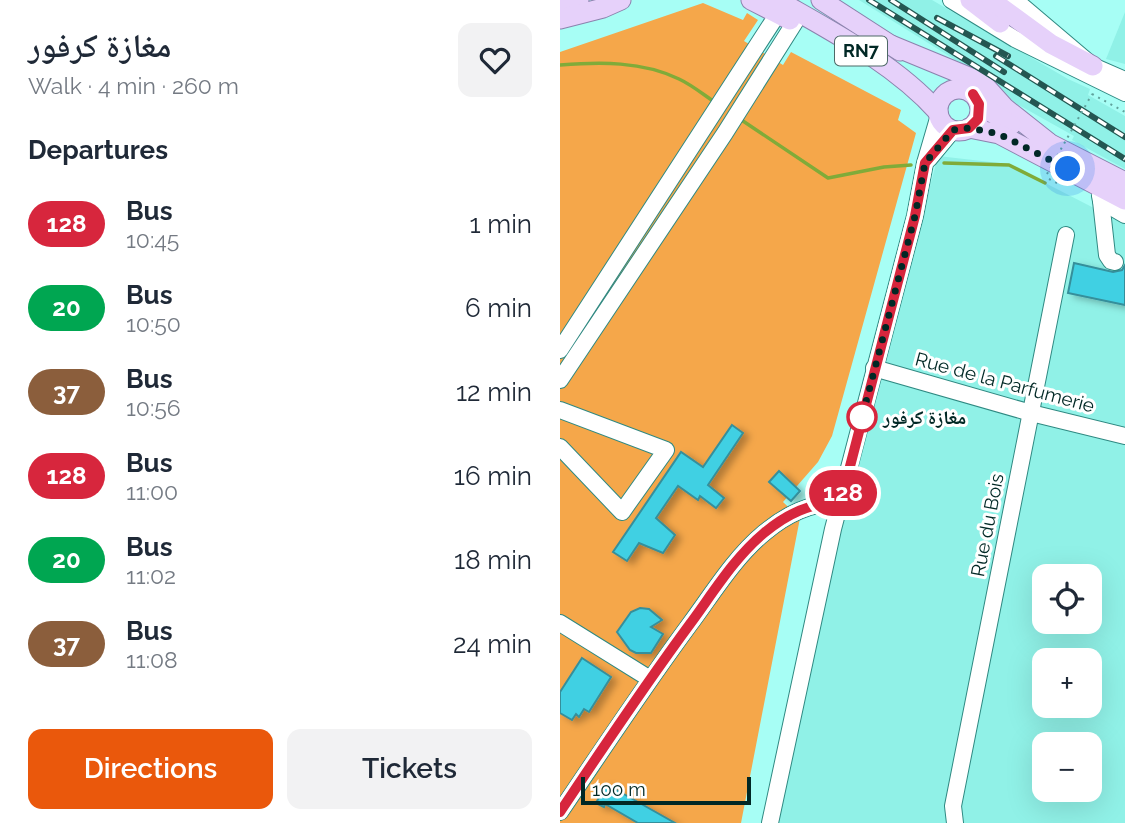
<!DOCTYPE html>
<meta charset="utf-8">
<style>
body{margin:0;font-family:Raleway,"Noto Naskh Arabic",sans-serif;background:#f2f2f3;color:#1f2937;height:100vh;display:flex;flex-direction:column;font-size:26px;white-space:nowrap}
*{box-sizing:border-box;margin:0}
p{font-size:23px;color:#747a83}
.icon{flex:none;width:38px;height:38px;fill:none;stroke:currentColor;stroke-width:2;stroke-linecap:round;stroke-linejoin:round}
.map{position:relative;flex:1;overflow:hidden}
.drawer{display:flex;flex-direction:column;background:#fff;width:560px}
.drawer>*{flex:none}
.badge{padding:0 14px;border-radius:23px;font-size:24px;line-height:46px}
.buttons{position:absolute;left:472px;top:564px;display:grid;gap:14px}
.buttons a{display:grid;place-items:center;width:70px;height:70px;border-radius:14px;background:#fff;box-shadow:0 7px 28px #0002;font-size:35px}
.scale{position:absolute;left:21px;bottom:18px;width:170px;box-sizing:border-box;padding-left:7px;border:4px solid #012825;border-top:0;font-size:19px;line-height:24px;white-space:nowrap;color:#012825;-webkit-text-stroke:5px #fff;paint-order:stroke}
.you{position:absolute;width:35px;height:35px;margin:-18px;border:5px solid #fff;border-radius:50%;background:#1a73e8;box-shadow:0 0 0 10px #1a73e833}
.map>.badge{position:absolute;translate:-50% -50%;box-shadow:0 0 0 4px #fff}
h2{padding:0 28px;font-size:26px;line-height:63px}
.round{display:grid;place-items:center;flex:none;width:74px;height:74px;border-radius:14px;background:#f2f2f3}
.summary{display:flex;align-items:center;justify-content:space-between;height:119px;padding:0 28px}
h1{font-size:33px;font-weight:600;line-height:52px}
.cta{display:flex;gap:14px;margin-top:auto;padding:14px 28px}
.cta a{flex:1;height:80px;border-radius:14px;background:#ea580c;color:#fff;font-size:28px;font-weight:600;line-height:80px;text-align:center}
.cta a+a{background:#f2f2f3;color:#1f2937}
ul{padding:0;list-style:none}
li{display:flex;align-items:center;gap:21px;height:84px;padding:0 28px}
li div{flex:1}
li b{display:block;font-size:26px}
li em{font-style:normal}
li .badge{min-width:77px;font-weight:700;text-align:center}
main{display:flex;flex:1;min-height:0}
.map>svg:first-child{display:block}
.built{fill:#90f1e7;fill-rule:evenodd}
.green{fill:#f5a74a}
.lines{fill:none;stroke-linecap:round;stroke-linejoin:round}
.stream{stroke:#80ab39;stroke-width:3.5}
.building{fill:#41d0e3;stroke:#368f9b;stroke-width:2;filter:url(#shadow)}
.minor-casing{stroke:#2f8982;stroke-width:18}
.major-casing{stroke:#8b82ad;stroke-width:21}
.path{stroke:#5fa19b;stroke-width:2;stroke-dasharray:2 5;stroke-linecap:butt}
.minor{stroke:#fff;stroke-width:16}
.major{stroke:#e6d1fa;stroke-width:19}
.rail-casing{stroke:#245651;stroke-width:6}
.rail{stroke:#fff;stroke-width:3.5;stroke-dasharray:10;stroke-linecap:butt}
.path-bridge{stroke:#5fa19b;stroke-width:2;stroke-dasharray:2 5;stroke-linecap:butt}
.line-casing{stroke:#fff;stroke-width:16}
.line{stroke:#d7263d;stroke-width:10}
.walk{stroke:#012825;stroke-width:7;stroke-dasharray:0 12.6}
.stop-dot{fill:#fff;stroke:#d7263d;stroke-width:3.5}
.labels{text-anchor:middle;stroke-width:6;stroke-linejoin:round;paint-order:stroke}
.shield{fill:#fff;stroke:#4d6866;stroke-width:2}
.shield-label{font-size:18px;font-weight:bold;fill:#012825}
.street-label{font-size:19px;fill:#012825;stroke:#fff}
.stop-label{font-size:19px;font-weight:bold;fill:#012825;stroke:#fff;text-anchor:start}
</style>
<main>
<section class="drawer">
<div class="summary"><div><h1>مغازة كرفور</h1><p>Walk · 4 min · 260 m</p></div><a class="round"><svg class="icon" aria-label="heart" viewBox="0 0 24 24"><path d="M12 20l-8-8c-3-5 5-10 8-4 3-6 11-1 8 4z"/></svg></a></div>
<h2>Departures</h2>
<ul>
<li><span class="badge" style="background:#d7263d;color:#fff">128</span><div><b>Bus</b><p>10:45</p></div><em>1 min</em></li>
<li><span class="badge" style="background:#00a651;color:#fff">20</span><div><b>Bus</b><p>10:50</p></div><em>6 min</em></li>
<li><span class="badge" style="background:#8b5e3c;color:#fff">37</span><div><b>Bus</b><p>10:56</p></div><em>12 min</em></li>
<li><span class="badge" style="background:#d7263d;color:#fff">128</span><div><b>Bus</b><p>11:00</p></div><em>16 min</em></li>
<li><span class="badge" style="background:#00a651;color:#fff">20</span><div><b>Bus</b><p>11:02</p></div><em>18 min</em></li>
<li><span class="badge" style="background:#8b5e3c;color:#fff">37</span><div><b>Bus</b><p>11:08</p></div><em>24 min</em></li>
</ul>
<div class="cta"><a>Directions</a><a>Tickets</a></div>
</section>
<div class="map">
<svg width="565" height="823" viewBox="0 0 565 823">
<defs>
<filter id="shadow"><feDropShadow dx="6" dy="3.5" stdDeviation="3.5" flood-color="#0004"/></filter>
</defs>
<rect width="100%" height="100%" fill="#a7fef5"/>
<!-- built -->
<g class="built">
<path d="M299 0H372L508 79 530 89 528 95 565 116V169L512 140 514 136 455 103 442 89Z"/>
<path d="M565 12V64L546 59Z"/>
<path d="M378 156 448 164 565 224V823H218L254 627ZM485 576H530V621H485ZM485 660H530V705H485ZM485 744H530V789H485Z"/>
</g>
<!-- green -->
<path class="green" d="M143 3 183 20 187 13 198 20 184 41 223 65 231 52 341 110 338 120 356 133 272 436 258 462 223 502 240 518 181 823H0V52Z"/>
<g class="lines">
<!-- stream -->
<g class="stream">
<path d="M0 65C40 62 82 61 119 79 132 85 144 95 156 103"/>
<path d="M180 119 268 178 324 167 351 165"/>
<path d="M384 163 449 165 485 183"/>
</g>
</g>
<!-- building -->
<g class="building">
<path d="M514 263 553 272 562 270 565 265V305L508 293Z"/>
<path d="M172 425 183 433 148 485 164 498 156 508 140 496 138 500 118 486 96 518 115 535 103 553 79 543 67 561 53 552 121 452 143 467Z"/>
<path d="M219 471 240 491 231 501 209 482Z"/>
<path d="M80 608 89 609 102 620 91 627 103 634 91 653H76L70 650 57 632 71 612Z"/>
<path d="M22 658 51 677 29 712 24 709 19 717 16 714 12 720 0 713V692Z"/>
<path d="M46 784 115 823H78L45 804 44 807 36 803Z"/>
</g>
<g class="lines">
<defs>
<g id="minor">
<path d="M391 0 455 39 565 93"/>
<path d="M455 0 533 66 565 80"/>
<path d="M369 159 393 130"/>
<path d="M540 196 541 201 565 215"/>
<path d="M541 201 547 255 551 261 555 262"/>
<path d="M0 350 217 15"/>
<path d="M314 368 471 413 565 436"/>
<path d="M0 380 165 133 235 22"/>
<path d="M0 410 106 450 62 512 0 447"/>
<path d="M0 623 90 679"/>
<path d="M0 812C43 749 85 685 130 624 153 593 174 558 204 533 228 513 249 504 281 501"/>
<path d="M210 823 273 529 355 216 365 163 379 115"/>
<path d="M395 823 393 806 506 235"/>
</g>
<g id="major">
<path d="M191 0 230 20"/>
<path d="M217 0C273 32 335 64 378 112"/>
<path d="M261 0 340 51"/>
<path d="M410 0 440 23"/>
<path d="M431 0 491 44 533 66"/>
<path d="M0 6 19 0"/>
<path d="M0 19 43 8 61 0"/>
<path d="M331 45 416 80 427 88 445 108 488 142"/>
<circle cx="399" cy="110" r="21"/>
<path d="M419 104 451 125"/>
<path d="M409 128 439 134 565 200"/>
<path d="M479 138 565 182"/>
</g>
</defs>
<!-- minor casing -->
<use href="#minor" class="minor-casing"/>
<!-- major casing -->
<use href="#major" class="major-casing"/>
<!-- path -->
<g class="path">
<path d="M532 94 565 112"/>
<path d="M489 179 501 185"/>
</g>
<!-- minor -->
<use href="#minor" class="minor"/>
<!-- major -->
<use href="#major" class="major"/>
<defs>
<g id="rail">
<path d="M309 0 565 159"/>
<path d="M331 0 444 72"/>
<path d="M377 18 448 56"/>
<path d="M436 56 565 137"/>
</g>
</defs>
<!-- rail casing -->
<use href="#rail" class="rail-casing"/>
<!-- rail -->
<use href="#rail" class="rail"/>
<!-- path-bridge -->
<path class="path-bridge" d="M487 174 532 94"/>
</g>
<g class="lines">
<defs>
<path id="line" d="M0 812C42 749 85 685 130 624 153 593 174 558 204 533 228 513 249 504 281 501L355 216 365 163 393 130 409 128 418 119 419 104 413 94"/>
</defs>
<!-- line casing -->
<use href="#line" class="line-casing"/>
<!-- line -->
<use href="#line" class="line"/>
<!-- walk -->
<path class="walk" d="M302 417 301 421 355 216 365 163 393 130 409 128 439 134 508 169"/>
</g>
<!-- markers -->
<circle class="stop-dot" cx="302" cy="417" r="14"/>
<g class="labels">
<!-- shield labels -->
<rect class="shield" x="275" y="36.5" width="52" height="29" rx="5"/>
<g class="shield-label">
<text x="301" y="57">RN7</text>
</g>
<!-- street labels -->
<g class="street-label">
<text transform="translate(445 382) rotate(15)" y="7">Rue de la Parfumerie</text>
<text transform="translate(427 525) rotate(-79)" y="7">Rue du Bois</text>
</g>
<!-- stop labels -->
<g class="stop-label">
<text x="323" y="424">مغازة كرفور</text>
</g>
</g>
</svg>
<div class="buttons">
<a><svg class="icon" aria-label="locate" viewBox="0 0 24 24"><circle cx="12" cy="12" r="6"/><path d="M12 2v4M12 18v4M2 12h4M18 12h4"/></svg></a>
<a>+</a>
<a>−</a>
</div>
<div class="scale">100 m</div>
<div class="you" style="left:508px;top:169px"></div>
<b class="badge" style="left:283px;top:493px;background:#d7263d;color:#fff">128</b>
</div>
</main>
